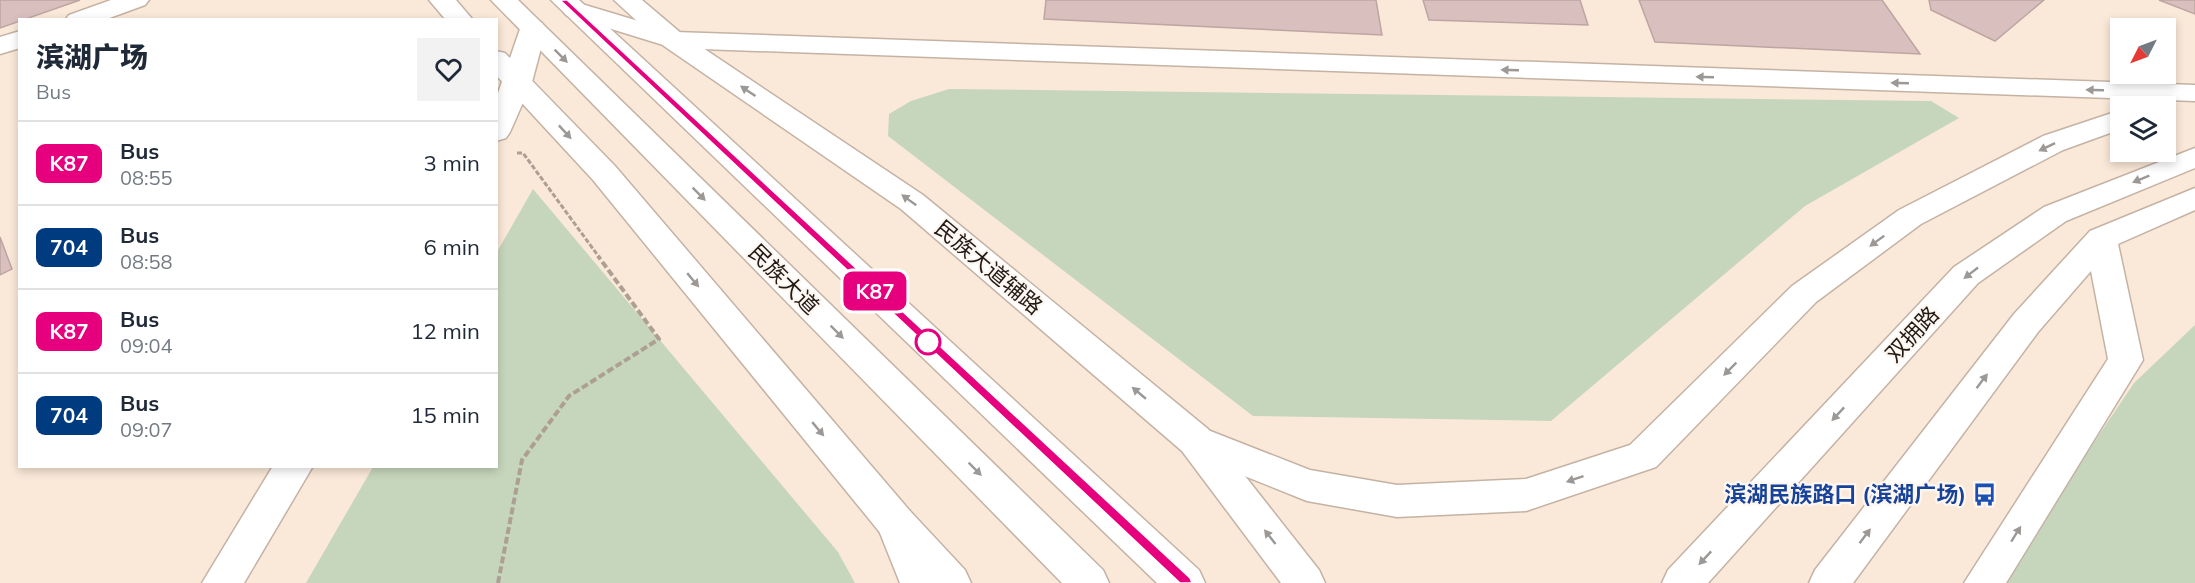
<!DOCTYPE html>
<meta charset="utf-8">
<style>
body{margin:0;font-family:Mulish,"Noto Sans SC",sans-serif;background:#f2f2f3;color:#1f2937;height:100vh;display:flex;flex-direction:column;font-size:22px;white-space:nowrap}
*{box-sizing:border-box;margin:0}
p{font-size:20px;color:#747a83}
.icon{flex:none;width:33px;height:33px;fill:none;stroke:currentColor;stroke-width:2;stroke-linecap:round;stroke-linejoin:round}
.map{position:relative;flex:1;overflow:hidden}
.side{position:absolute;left:18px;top:18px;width:480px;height:450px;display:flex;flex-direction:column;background:#fff;border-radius:0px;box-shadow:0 3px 9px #0003}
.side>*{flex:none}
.badge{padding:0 12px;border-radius:9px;font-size:21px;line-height:39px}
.needle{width:39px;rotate:228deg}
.buttons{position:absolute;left:2110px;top:18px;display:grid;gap:12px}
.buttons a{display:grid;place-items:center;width:66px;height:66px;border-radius:0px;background:#fff;box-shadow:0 3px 9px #0003;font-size:30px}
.map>.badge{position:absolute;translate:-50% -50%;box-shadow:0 0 0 3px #fff}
.round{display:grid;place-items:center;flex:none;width:63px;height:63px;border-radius:0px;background:#f2f2f3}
.head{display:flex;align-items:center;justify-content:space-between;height:102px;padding:0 18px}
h1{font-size:28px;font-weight:800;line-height:45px}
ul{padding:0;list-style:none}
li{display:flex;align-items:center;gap:18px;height:84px;padding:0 18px;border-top:2px solid #e0e1e3}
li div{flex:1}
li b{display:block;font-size:22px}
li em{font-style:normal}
li .badge{min-width:66px;font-weight:700;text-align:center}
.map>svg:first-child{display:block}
.green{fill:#c6d6bc}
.building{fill:#d9c0be;stroke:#bda5a3;stroke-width:1.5}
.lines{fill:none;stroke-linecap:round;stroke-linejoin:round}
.street-casing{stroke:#c4b3a4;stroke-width:3}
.secondary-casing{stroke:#c4b3a4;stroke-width:3}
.primary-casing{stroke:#c4b3a4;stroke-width:3}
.highway-casing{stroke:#c4b3a4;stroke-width:3}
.path-far1{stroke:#ad9f93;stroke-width:3;stroke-dasharray:5 2;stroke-linecap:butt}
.path{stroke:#ad9f93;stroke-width:4;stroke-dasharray:7 3;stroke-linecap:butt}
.street{fill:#fff;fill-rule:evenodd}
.secondary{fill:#fff;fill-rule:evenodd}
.primary{fill:#fff;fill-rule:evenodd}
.highway{fill:#fff;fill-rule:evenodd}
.oneway{fill:#9b9896}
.line{fill:#e6007e;stroke:#fff;stroke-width:1.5}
.stop-dot{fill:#fff;stroke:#e6007e;stroke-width:3}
.labels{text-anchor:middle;stroke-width:4.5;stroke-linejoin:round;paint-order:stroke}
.street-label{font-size:22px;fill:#211a15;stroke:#fef7f1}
.transit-label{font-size:22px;font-weight:bold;fill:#164399;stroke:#fef7f1;text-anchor:end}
</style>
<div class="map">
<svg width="2195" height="583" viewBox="0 0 2195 583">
<rect width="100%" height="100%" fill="#fae8d8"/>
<!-- green -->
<g class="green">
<path d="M949 89 1931 101 1959 118 1805 206 1551 421 1253 416 888 136 889 114 911 101Z"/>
<path d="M533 189 838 552 855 583H306L373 467 496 466 497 252Z"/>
<path d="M2195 325V583H1999L2134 383Z"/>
</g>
<!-- building -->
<g class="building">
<path d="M0 0H80L0 28Z"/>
<path d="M1046 0H1376L1382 35 1044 19Z"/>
<path d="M1423 0H1580L1588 25 1429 20Z"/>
<path d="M1639 0H1882L1920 54 1655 42Z"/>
<path d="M1929 0H2044L1995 41 1931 10Z"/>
<path d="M2159 0H2195V14Z"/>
<path d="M0 237 12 269 0 275Z"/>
</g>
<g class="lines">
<defs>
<g id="street">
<path d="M111 0H149L145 5 104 20H65L69 15Z"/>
<path d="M20 31V48L0 54V37Z"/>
</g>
<g id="secondary">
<path d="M429 0H456L473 20H446Z"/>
<path d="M614 0H642L682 34 923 195 1208 429 1319 570 1325 583H1281L1182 451 901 209 664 46Z"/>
<path d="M496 51 505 53 615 166 910 511 965 570 971 583H925L882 535 593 180 496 75Z"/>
</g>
<g id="primary">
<path d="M575 2 675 32 2195 85V101L673 48 566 15 562 10 566 5Z"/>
<path d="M533 21 542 23 546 29 532 82 510 132 506 138 496 141V99L520 29 524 23Z"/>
<path d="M2121 110V129L2063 150 1921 224 1816 302 1656 467 1526 511 1397 517 1307 501 1182 451 1177 440 1182 429 1195 425 1310 470 1397 485 1526 479 1630 445 1792 286 1899 210 2043 136Z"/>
<path d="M2195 148V168L2066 221 1978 283 1708 583H1662L1668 570 1954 267 2044 207Z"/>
<path d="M2195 188V210L2118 244 2143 360 2006 583H1964L2108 359 2091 271 2038 332 1853 583H1809L1815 570 2014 314 2090 231Z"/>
<path d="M273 466H313L244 583H202Z"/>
<path d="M896 506 910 511 940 583H900L876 523 882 511Z"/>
</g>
<g id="highway">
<path d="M491 0H518L1103 570 1109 583H1062Z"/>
<path d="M551 0H579L1199 570 1205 583H1157Z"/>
</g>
</defs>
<!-- street casing -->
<use href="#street" class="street-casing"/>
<!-- secondary casing -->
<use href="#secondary" class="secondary-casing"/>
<!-- primary casing -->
<use href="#primary" class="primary-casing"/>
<!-- highway casing -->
<use href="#highway" class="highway-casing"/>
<!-- path-far1 -->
<path class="path-far1" d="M517 153H523L599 257"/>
<!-- path -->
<path class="path" d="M498 583 522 460 569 396 659 339 598 256"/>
<!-- street -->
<use href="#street" class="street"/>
<!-- secondary -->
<use href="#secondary" class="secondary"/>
<!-- primary -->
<use href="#primary" class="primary"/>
<!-- highway -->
<use href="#highway" class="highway"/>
</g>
<!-- one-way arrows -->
<defs><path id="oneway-solid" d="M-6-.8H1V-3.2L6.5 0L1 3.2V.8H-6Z" transform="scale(1.5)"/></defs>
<g class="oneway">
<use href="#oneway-solid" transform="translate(561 56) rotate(45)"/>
<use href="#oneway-solid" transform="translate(1510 70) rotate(-178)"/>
<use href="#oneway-solid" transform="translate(1705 77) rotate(-178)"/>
<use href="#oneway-solid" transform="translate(1900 83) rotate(-178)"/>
<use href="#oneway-solid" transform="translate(2095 90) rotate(-178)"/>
<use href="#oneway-solid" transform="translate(748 91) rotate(-146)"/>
<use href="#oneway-solid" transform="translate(565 132) rotate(47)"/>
<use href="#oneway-solid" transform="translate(2047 147) rotate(154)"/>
<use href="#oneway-solid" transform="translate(2141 179) rotate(158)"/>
<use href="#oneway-solid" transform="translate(699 194) rotate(45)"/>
<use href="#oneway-solid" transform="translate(909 200) rotate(-144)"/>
<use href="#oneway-solid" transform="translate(1877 241) rotate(144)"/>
<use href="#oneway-solid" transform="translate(1971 273) rotate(142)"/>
<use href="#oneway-solid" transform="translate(693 280) rotate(50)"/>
<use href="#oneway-solid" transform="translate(837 332) rotate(45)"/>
<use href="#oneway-solid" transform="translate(1730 369) rotate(135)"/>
<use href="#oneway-solid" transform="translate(1982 381) rotate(-53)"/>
<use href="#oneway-solid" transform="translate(1139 393) rotate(-140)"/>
<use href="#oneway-solid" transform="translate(1838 414) rotate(133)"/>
<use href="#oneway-solid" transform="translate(818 429) rotate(50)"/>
<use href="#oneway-solid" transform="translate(975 469) rotate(45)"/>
<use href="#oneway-solid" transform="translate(1575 479) rotate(161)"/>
<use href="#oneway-solid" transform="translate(2016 534) rotate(-58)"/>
<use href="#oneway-solid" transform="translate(1865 536) rotate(-53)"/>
<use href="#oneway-solid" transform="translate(1270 537) rotate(-128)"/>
<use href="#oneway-solid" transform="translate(1705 558) rotate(133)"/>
</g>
<!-- line -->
<path class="line" d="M560 0H567L1190 578 1192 583H1180Z"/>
<!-- icons -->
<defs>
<symbol id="bus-bare" viewBox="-9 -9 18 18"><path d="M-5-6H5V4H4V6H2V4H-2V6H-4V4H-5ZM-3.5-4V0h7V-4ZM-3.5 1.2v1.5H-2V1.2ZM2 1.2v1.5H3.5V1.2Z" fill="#1a4fb4" stroke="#fef7f1" stroke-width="2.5" paint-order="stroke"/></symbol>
</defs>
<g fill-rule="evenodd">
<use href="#bus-bare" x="1968" y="478" width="33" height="33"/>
</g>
<!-- markers -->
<circle class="stop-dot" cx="928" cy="342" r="12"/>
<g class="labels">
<!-- street labels -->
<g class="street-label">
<text transform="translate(989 267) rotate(40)" y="8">民族大道辅路</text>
<text transform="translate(784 279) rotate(45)" y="8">民族大道</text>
<text transform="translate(1912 334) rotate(-47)" y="8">双拥路</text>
</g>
<!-- transit labels -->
<g class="transit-label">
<text x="1966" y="502">滨湖民族路口 (滨湖广场)</text>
</g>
</g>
</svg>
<div class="buttons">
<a><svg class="needle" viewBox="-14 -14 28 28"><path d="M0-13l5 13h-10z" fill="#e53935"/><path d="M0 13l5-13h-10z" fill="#747a83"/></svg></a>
<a><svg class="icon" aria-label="layers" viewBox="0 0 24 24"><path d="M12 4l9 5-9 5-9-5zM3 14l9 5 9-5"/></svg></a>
</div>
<b class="badge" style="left:875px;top:291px;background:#e6007e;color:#fff">K87</b>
<section class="side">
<div class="head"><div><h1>滨湖广场</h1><p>Bus</p></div><a class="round"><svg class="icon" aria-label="heart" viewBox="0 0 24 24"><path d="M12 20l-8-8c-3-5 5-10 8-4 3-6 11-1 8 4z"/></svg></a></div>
<ul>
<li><span class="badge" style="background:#e6007e;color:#fff">K87</span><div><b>Bus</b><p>08:55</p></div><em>3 min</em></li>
<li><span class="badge" style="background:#003b80;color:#fff">704</span><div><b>Bus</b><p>08:58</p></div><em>6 min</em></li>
<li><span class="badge" style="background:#e6007e;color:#fff">K87</span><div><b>Bus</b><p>09:04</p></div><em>12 min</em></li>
<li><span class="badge" style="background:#003b80;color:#fff">704</span><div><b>Bus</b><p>09:07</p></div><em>15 min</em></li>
</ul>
</section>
</div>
